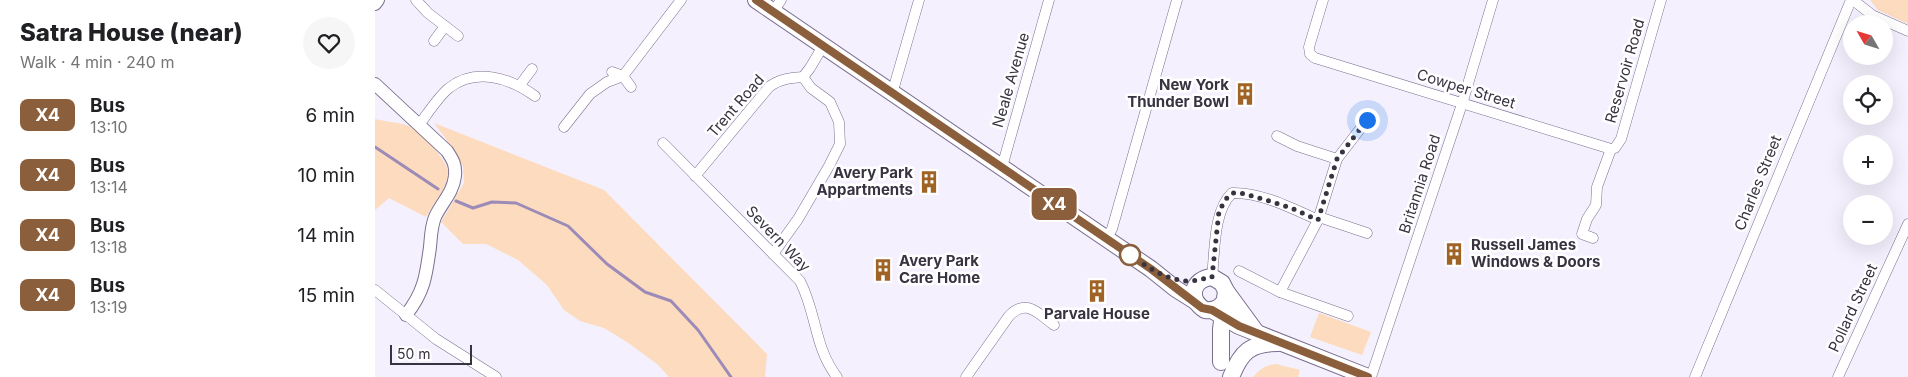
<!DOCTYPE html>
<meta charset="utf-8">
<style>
body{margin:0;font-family:Inter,sans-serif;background:#f6f6f6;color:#202124;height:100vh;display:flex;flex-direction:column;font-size:19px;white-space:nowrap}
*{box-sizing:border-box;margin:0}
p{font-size:16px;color:#757577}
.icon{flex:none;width:28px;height:28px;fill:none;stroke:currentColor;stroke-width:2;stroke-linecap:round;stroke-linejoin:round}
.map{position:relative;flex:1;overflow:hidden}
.sheet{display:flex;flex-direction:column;background:#fff;width:375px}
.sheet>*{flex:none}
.badge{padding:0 10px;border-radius:8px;font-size:18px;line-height:32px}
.needle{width:32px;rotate:309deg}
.tools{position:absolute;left:1468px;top:15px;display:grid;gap:10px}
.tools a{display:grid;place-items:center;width:50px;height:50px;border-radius:50%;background:#fff;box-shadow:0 5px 20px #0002;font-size:25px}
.scale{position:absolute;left:15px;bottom:12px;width:82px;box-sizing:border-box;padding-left:5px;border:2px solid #383341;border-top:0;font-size:14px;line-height:18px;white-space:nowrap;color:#383341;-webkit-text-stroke:4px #fff;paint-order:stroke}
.you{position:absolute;width:25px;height:25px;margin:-12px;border:4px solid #fff;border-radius:50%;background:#1a73e8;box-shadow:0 0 0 8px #1a73e833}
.map>.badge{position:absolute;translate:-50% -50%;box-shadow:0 0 0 2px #fff}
.round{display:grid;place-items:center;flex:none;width:52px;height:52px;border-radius:26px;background:#f6f6f6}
.overview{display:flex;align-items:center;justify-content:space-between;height:85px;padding:0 20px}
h1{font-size:24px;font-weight:800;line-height:38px}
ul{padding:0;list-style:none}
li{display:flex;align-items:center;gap:15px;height:60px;padding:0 20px}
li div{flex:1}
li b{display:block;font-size:19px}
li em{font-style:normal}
li .badge{min-width:55px;font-weight:700;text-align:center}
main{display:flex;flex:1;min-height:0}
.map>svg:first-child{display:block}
.green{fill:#fcdbbe}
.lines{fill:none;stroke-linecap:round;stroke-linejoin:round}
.stream{stroke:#9c8ab8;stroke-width:3}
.minor-casing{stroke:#7b6f8e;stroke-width:11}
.tertiary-casing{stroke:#7b6f8e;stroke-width:14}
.primary-casing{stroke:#7b6f8e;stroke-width:18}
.minor{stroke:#fff;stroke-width:10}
.tertiary{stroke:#fff;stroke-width:12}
.primary{stroke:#fff;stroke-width:16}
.line-casing{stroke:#fff;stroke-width:11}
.line{stroke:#8b5e3c;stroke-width:8}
.walk{stroke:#383341;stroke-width:5;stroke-dasharray:0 9}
.stop-dot{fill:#fff;stroke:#8b5e3c;stroke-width:2.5}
.labels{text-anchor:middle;stroke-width:5;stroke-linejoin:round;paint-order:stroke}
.street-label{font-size:15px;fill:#383341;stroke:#fff}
.poi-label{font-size:15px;font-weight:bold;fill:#383341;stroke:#fff;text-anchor:end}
</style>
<main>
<section class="sheet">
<div class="overview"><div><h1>Satra House (near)</h1><p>Walk · 4 min · 240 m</p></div><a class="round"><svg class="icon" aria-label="heart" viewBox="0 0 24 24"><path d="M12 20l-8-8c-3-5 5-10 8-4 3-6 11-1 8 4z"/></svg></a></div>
<ul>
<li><span class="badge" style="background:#8b5e3c;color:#fff">X4</span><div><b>Bus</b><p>13:10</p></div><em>6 min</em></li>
<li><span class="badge" style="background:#8b5e3c;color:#fff">X4</span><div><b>Bus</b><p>13:14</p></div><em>10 min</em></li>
<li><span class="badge" style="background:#8b5e3c;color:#fff">X4</span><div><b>Bus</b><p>13:18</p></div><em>14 min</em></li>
<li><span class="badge" style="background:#8b5e3c;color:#fff">X4</span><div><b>Bus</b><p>13:19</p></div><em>15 min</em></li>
</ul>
</section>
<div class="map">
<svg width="1533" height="377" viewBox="0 0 1533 377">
<rect width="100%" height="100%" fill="#f5f0fe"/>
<!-- green -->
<g class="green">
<path d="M1495 0H1533V24L1503 10Z"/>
<path d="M0 119C11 122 24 122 34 126 45 131 73 161 73 172 74 185 57 206 51 217L14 198 0 210Z"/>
<path d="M59 123 229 190 392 354 390 377H294L282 364 252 342 229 328 205 321 189 310 172 285 143 260 111 244H88L66 222 89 183 88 166 76 150 71 139Z"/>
<path d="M944 313 996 332 987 355 935 337Z"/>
<path d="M901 364 925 370 923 377H878C885 369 891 365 901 364Z"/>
</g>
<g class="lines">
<!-- stream -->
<g class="stream">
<path d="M0 147 63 189"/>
<path d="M81 201 98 208 117 202 141 203 193 226 232 264 270 292 296 301 323 330 356 377"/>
</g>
<defs>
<g id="minor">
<path d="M41 0 53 13 83 36"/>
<path d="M948 0 934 47 935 54 940 58 1236 149 1240 148 1246 139 1286 0"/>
<path d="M1478 0 1497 15 1533 31"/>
<path d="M398 12 406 0"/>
<path d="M59 41 70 26"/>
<path d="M237 72 248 76 256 87"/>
<path d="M145 85 157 69"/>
<path d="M516 92 519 87 544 0"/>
<path d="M44 125C53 113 63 97 74 88 101 67 135 78 160 96"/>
<path d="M189 127 215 94 232 82 248 76 306 0"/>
<path d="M902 136 922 146 962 159"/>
<path d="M288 143 425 281C442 314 439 347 462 377"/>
<path d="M625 166 629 160 674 0"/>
<path d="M320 176 394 87C404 79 415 78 428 77L435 68 448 46"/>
<path d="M944 217 992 233"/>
<path d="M1218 238 1207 234 1212 219 1221 205 1222 187 1236 149"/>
<path d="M731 239 737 229 802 0"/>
<path d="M398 254 423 219 454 166 465 144 464 122 455 102 436 88 428 77"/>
<path d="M864 271 905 292 943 220 962 159 992 120"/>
<path d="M837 277C840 252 838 211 857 193 885 192 917 208 943 220"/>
<path d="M0 290 61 339 121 377"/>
<path d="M905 292 973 316"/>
<path d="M591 377 634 316C651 298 663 313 679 325"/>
<path d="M996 377 1087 104 1118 0"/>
<path d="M1320 377 1476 0"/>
<path d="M1463 377 1533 224"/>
</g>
<g id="tertiary">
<path d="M0 4 3 0"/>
<path d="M0 84 72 151C78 160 81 165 80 176 78 193 67 202 60 217 56 227 56 237 55 247 51 277 49 292 31 315"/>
</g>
<g id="primary">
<path d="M381 0 776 269 801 289 820 301"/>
<path d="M851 291 881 332"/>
<path d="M837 310 864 326 993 377"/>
<path d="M846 362V329L851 291 847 283 837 277C817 279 812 299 830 310 839 311 846 308 850 300"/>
<path d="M856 377C866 352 875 343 903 343"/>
</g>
</defs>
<!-- minor casing -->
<use href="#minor" class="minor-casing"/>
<!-- tertiary casing -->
<use href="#tertiary" class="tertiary-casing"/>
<!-- primary casing -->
<use href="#primary" class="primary-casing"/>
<!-- minor -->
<use href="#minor" class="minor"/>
<!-- tertiary -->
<use href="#tertiary" class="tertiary"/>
<!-- primary -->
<use href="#primary" class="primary"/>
</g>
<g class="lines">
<defs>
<path id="line" d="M381 0 776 269 827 308 837 310 864 326 993 377"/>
</defs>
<!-- line casing -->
<use href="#line" class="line-casing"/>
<!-- line -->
<use href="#line" class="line"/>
<!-- walk -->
<path class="walk" d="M755 255 747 250C767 263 790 281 814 281 823 281 830 278 837 277L844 211 851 199 857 193H866L888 199 916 208 943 220 962 159 992 120"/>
</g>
<!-- icons -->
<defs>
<symbol id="building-bare" viewBox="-9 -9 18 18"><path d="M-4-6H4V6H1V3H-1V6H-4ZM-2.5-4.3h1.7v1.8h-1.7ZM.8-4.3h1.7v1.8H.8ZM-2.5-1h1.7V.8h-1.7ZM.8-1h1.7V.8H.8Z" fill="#9f6325" stroke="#fff" stroke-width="2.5" paint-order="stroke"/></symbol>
</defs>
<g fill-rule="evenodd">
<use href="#building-bare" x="854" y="78" width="32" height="32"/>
<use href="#building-bare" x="538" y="166" width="32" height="32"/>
<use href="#building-bare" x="1063" y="238" width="32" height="32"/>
<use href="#building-bare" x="492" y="254" width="32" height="32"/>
<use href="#building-bare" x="706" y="275" width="32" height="32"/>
</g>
<!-- markers -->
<circle class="stop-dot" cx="755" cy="255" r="10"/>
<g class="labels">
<!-- street labels -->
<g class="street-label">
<text transform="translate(1250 71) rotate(-74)" y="5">Reservoir Road</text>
<text transform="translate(636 80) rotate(-74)" y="5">Neale Avenue</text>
<text transform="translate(1091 89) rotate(17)" y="5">Cowper Street</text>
<text transform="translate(361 106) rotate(-49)" y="5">Trent Road</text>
<text transform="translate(1383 183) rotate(-68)" y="5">Charles Street</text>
<text transform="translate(1045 184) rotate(-72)" y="5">Britannia Road</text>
<text transform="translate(403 239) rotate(46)" y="5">Severn Way</text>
<text transform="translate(1478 308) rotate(-65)" y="5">Pollard Street</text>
</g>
<!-- poi labels -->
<g class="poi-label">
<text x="854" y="90">New York<tspan x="854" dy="17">Thunder Bowl</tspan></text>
<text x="538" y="178">Avery Park<tspan x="538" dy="17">Appartments</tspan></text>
<text x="1096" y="250" text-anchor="start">Russell James<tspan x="1096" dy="17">Windows &amp; Doors</tspan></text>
<text x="524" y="266" text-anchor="start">Avery Park<tspan x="524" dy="17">Care Home</tspan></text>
<text x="722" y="319" text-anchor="middle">Parvale House</text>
</g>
</g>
</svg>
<div class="tools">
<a><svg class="needle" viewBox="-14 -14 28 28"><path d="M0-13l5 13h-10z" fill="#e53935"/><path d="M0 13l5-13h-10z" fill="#757577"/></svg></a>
<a><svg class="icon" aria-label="locate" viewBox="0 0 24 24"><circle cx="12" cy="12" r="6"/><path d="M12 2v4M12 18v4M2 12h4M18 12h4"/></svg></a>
<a>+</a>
<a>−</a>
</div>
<div class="scale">50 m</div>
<div class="you" style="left:992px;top:120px"></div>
<b class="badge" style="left:679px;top:204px;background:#8b5e3c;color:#fff">X4</b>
</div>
</main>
